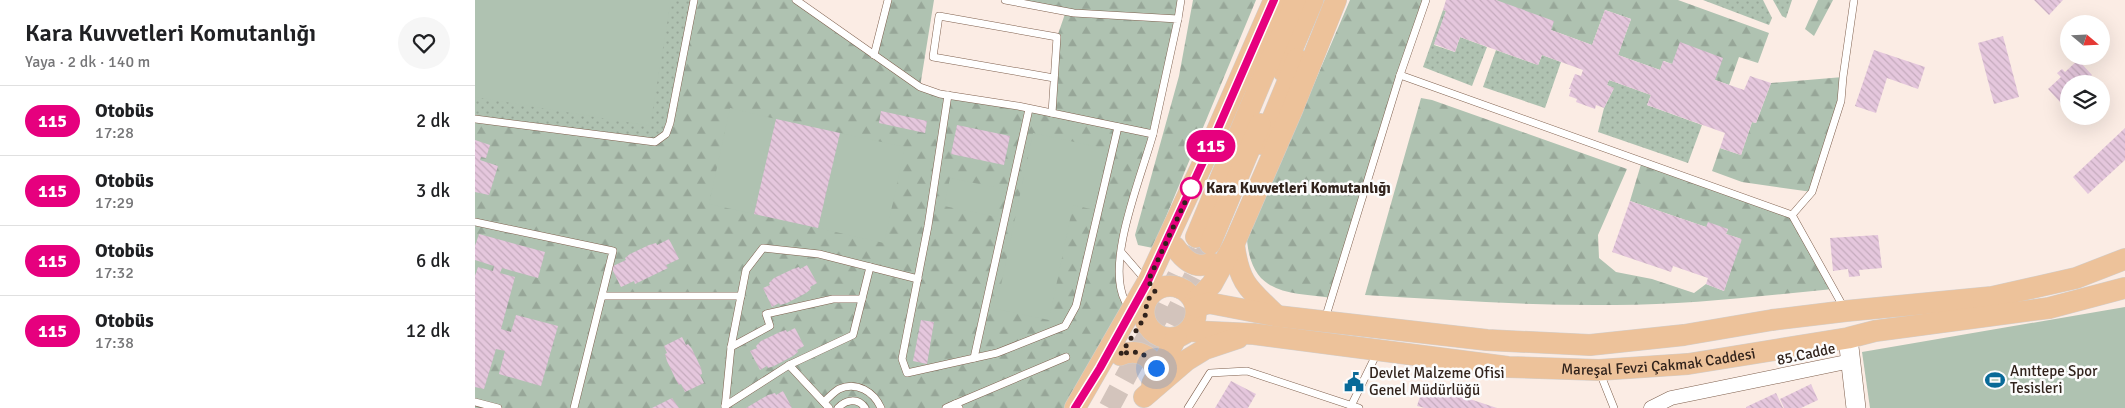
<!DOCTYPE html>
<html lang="tr">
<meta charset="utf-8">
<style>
body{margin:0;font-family:Signika,sans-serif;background:#f6f6f6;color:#202124;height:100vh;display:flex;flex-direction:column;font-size:19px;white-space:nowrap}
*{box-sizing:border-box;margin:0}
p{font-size:16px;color:#757577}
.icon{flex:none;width:28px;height:28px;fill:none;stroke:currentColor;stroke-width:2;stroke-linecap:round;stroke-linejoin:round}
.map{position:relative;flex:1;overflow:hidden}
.sheet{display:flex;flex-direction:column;background:#fff;width:475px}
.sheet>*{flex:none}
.badge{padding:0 10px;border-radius:16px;font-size:18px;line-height:32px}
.needle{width:32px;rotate:109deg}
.fabs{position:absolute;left:1585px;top:15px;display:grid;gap:10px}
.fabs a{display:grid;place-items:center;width:50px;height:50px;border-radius:50%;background:#fff;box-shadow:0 5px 20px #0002;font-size:25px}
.you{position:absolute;width:25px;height:25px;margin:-12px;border:4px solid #fff;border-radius:50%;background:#1a73e8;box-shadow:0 0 0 8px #1a73e833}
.map>.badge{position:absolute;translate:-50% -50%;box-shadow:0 0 0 2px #fff}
.round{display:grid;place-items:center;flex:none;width:52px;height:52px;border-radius:26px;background:#f6f6f6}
.summary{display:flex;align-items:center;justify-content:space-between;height:85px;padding:0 25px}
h1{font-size:24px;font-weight:600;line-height:38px}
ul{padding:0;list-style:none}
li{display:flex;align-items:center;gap:15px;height:70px;padding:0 25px;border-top:1px solid #e0e0e0}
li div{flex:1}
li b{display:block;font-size:19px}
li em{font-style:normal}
li .badge{min-width:55px;font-weight:700;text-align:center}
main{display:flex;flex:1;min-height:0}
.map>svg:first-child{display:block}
.grass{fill:url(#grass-dots)}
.forest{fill:url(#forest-firs)}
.pitch{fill:#afc2b1}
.building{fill:url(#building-back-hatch)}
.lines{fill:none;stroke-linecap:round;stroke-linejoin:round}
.primary-tunnel{stroke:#d3c4bc;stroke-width:21;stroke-dasharray:21 11;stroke-linecap:butt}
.lane-casing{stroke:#7f604e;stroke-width:8}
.street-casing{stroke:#7f604e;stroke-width:15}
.secondary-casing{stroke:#7f604e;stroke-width:20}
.primary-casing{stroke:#d2cfcd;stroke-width:22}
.lane{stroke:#fff;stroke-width:7}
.street{stroke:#fff;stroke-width:14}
.secondary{stroke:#fff;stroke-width:19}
.primary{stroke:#edc29a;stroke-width:21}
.line-casing{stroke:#fff;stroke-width:11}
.line{stroke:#e6007e;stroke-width:8}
.walk{stroke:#31231c;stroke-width:5;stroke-dasharray:0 9}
.stop-dot{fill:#fff;stroke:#e6007e;stroke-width:2.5}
.labels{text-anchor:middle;stroke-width:5;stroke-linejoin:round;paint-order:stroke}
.stop-label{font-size:15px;font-weight:bold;fill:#31231c;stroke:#fcfcfc;text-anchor:start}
.street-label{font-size:15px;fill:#31231c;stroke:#fcfcfc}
.poi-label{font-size:15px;fill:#31231c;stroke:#fcfcfc;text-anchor:start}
</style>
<main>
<section class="sheet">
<div class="summary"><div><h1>Kara Kuvvetleri Komutanlığı</h1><p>Yaya · 2 dk · 140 m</p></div><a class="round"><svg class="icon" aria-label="heart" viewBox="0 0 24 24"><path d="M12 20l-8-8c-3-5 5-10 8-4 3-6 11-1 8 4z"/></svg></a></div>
<ul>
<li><span class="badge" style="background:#e6007e;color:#fff">115</span><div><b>Otobüs</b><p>17:28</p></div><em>2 dk</em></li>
<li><span class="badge" style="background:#e6007e;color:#fff">115</span><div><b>Otobüs</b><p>17:29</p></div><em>3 dk</em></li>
<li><span class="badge" style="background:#e6007e;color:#fff">115</span><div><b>Otobüs</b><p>17:32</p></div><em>6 dk</em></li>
<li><span class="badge" style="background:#e6007e;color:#fff">115</span><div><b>Otobüs</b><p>17:38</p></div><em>12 dk</em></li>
</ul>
</section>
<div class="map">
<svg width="1650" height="408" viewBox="0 0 1650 408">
<defs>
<pattern id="grass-dots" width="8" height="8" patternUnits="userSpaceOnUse" patternTransform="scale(1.25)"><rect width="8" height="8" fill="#afc2b1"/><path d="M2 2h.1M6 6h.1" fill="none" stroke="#97a698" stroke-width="1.8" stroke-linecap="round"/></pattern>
<pattern id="forest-firs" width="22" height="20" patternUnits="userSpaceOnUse" patternTransform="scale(1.25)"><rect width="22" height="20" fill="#afc2b1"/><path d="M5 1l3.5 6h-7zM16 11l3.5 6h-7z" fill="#97a698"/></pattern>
<pattern id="building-back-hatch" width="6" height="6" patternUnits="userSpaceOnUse" patternTransform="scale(1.25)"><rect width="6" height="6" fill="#e5c7dd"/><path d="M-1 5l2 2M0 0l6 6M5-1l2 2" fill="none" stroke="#c5abbd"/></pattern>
</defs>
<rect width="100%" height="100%" fill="#fbece4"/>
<!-- grass -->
<g class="grass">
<path d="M0 0H219L191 134 180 142 0 119Z"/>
<path d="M1228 0H1288L1297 18 1294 25Z"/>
<path d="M1298 0H1317L1311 18 1307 16Z"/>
<path d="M968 10 971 11 959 45 980 52 985 37 1012 47 997 86 948 67Z"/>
<path d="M1021 50 1063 65 1067 55 1086 62 1070 108 1008 87Z"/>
<path d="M1134 80 1176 95 1172 105 1227 125 1213 163 1123 132 1129 108 1139 88 1132 85Z"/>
</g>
<!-- forest -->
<g class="forest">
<path d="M219 0H321L399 55 413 0H459L445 87 577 113 582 37 591 11 530 0H706L678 134 650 223 645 283 651 303 600 408H0V119L180 142 191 134Z"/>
<path d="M718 0H781L678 248 663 245 660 235 704 76Z"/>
<path d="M875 0H951L857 298C812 292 777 295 772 240Z"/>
<path d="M1021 0H1203L1294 33 1283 63 1264 57 1254 85 1189 61 1185 70 1143 55 1156 19 1130 10 1117 45 1076 30Z"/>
<path d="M1343 0H1358L1339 36 1330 29Z"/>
<path d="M1368 77 1366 101 1337 192 1267 182 1237 171 1245 148 1266 155 1277 122 1281 123 1296 83Z"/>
<path d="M946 98 957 100 1152 169 1123 235 1124 258 1141 272 1177 279 1219 293 1231 284 1249 291 1266 239 1251 234 1253 229 1231 227 1155 201 1167 161 1317 215 1358 289C1286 296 1213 305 1140 305 1057 306 974 300 890 295Z"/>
</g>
<!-- pitch -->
<g class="pitch">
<path d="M0 0H196L175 126 0 97Z"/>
<path d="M255 108 301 119 279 214 234 204Z"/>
<path d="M365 133 430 147 409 243 343 228Z"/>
<path d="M558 133 632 149 620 210 598 205 574 320 521 309Z"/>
<path d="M475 178 528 189 522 217 469 206Z"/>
<path d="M1650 307V408H1395L1387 352Z"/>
</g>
<!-- building -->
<g class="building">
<path d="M971 0H1021L1079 21 1076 30 1117 45 1130 10 1156 19 1143 55 1185 70 1188 61 1197 64 1205 42 1248 58 1240 80 1269 90 1275 76 1296 83 1281 123 1277 122 1266 155 1245 148 1250 133 1172 105 1176 95 1134 80 1132 85 1139 88 1129 108 1121 105 1120 109 1101 102 1102 99 1094 96 1096 89H1094L1100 74 1106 76 1108 70 1067 55 1063 65 985 37 980 52 959 44 971 11 968 10Z"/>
<path d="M1559 0H1588L1574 15Z"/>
<path d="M1528 36 1544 97 1519 104 1503 43Z"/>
<path d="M1399 50 1450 67 1443 89 1412 78 1401 113 1380 106Z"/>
<path d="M1603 60 1617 75 1607 84H1594V96L1586 103 1573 89 1586 77 1582 73 1587 69 1590 72Z"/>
<path d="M406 111 452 121 450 133 404 123Z"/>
<path d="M301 119 365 133 343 228 279 214Z"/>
<path d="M482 125 535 136 529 165 476 154Z"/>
<path d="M1650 128V160L1613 194 1598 177Z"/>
<path d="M0 140 15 145 11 158 6 157 5 160 23 166 14 195 0 192Z"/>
<path d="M1155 201 1231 227 1233 222 1253 229 1251 234 1267 239 1249 291 1231 284 1233 278 1198 266 1196 272 1137 252Z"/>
<path d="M4 234 70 252 63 278 27 268 25 273 40 277 26 329 36 332 41 315 83 326 66 386 24 374 30 351 21 349 9 389 0 387V276L3 267 18 271 19 266 0 260V246Z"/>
<path d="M1403 235 1407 268 1384 270 1385 276 1374 277 1373 269 1358 271 1355 238Z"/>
<path d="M194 239 204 259 191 265 193 268 160 284 159 281 146 287 136 267 151 260 150 258 155 254 174 245 181 243 182 245Z"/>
<path d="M332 265 342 283 335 287 336 289 331 293 312 303 305 305 304 303 297 307 288 288 295 285 294 283 299 278 318 269 324 267 325 269Z"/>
<path d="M446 320 459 322 452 364 438 361Z"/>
<path d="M320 328 329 346 322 350 323 352 318 356 299 366 293 368 292 366 285 370 275 351 282 348 281 346 286 341 305 332 311 330 312 332Z"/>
<path d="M207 337 211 345 213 344 217 349 226 368 227 374 225 375 229 383 210 392 206 384 204 385 201 380 192 361 190 354 192 353 189 346Z"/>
<path d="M756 381 781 394 773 408H740Z"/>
<path d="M949 384 1022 408H950L942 406Z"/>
<path d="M1336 384 1343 400 1326 408H1309L1305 399Z"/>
<path d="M308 391 317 408H271L293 395 300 393 301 395Z"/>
<path d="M1301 393 1308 408H1271V407Z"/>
<path d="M197 398 204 408H177Z"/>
</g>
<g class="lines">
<!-- primary-tunnel -->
<g class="primary-tunnel">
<path d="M681 353 732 251"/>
<path d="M634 408 687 309 721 237"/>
</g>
<defs>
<g id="lane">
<path d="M321 0 445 87 465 94 543 106 678 134C667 175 630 262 650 301 654 308 663 310 670 313"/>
<path d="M530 0 599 13 703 19 678 134"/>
<path d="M703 19 706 0"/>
<path d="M399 55 413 0"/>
<path d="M925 75 1317 215"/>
<path d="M473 95 453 226 427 359 432 373 522 353 590 326 601 306 643 127"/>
<path d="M577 113 582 37 464 16 458 57 579 78"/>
<path d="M0 119 180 142 191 134 195 123 219 0"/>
<path d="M0 222 138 251 99 408"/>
<path d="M647 253 680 291"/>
<path d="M128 296H266"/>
<path d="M1369 308 1317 215 1337 192 1366 101 1368 77 1379 0"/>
<path d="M850 319 925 75 951 0"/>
<path d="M256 347 295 326 291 314 358 299H387"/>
<path d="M499 358 554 109"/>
<path d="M1125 373 1139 408"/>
<path d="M0 402 23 408"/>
<path d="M349 402C353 398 359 392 364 389 382 381 399 392 406 408"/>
<path d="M250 406 314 365"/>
<path d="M876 406 902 353"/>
<path d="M250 408 256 347 271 270 288 248 344 254 443 279"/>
<path d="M354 408 314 365 378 335 395 267"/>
<path d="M363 408C370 400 383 397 390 408"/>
<path d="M471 408 480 404"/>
<path d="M484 408 480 404 591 357"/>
<path d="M713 408 735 373 772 371 884 408"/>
</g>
<path id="street" d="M1176 408 1196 398 1376 361"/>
<path id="secondary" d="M1373 338 1381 408"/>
<g id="primary">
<path d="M808 71 838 0"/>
<path d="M787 144 822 59"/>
<path d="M721 237 820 0"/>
<path d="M735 244 785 124"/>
<path d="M759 244C764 284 774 289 802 316"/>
<path d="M700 247C709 260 720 270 736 263"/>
<circle cx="695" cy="312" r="26"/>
<path d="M720 302 737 284 759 244 818 108 861 0"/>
<path d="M721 307 734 303 802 316 1012 340 1115 345 1209 335 1297 320 1371 311 1517 297 1601 278 1650 259"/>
<path id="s1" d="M714 331 779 334 1033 367 1124 370 1213 364 1373 338 1400 331 1574 308 1650 288"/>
<path d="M645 355C664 347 683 358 681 379"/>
<path d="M677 384 701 338"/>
<path d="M669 397 712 360 730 349 763 338"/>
<path d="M600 408 673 281 727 165 799 0"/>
</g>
</defs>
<!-- lane casing -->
<use href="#lane" class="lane-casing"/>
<!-- street casing -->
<use href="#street" class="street-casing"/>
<!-- secondary casing -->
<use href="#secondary" class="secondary-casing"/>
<!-- primary casing -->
<use href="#primary" class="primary-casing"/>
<!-- lane -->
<use href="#lane" class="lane"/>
<!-- street -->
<use href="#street" class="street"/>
<!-- secondary -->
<use href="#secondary" class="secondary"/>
<!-- primary -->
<use href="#primary" class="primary"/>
</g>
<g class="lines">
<defs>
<path id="line" d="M600 408 625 368 673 281 734 149 799 0"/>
</defs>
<!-- line casing -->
<use href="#line" class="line-casing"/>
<!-- line -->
<use href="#line" class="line"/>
<!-- walk -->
<path class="walk" d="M681 368C674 354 660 348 645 355L670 317 672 301 680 291 673 281 719 183 716 188"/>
</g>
<!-- icons -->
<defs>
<symbol id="stadium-bare" viewBox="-9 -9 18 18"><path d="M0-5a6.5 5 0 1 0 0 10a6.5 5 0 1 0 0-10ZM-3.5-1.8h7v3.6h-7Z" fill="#096a98" stroke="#fcfcfc" stroke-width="2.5" paint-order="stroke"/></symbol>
<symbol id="civic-bare" viewBox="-9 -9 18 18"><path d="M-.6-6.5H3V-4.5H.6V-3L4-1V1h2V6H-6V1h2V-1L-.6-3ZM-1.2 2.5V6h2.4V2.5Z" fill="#096a98" stroke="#fcfcfc" stroke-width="2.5" paint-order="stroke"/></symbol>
</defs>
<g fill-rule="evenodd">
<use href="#stadium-bare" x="1506" y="366" width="28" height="28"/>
<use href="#civic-bare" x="865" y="368" width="28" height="28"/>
</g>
<!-- markers -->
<circle class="stop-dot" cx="716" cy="188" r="10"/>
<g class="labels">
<!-- stop labels -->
<g class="stop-label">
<text x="731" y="193">Kara Kuvvetleri Komutanlığı</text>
</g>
<!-- street labels -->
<g class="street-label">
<text transform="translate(1331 354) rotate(-12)" y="5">85.Cadde</text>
<text dy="5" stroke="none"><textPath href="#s1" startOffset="472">Mareşal Fevzi Çakmak Caddesi</textPath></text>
</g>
<!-- poi labels -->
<g class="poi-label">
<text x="1535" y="376">Anıttepe Spor<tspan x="1535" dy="17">Tesisleri</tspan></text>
<text x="894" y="378">Devlet Malzeme Ofisi<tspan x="894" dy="17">Genel Müdürlüğü</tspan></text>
</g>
</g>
</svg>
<div class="fabs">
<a><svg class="needle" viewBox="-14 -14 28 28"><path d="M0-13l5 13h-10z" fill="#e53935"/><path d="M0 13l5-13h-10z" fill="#757577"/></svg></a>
<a><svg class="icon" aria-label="layers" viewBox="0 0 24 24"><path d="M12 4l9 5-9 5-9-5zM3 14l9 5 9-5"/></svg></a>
</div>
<div class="you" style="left:681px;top:368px"></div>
<b class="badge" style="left:736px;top:146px;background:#e6007e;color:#fff">115</b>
</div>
</main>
